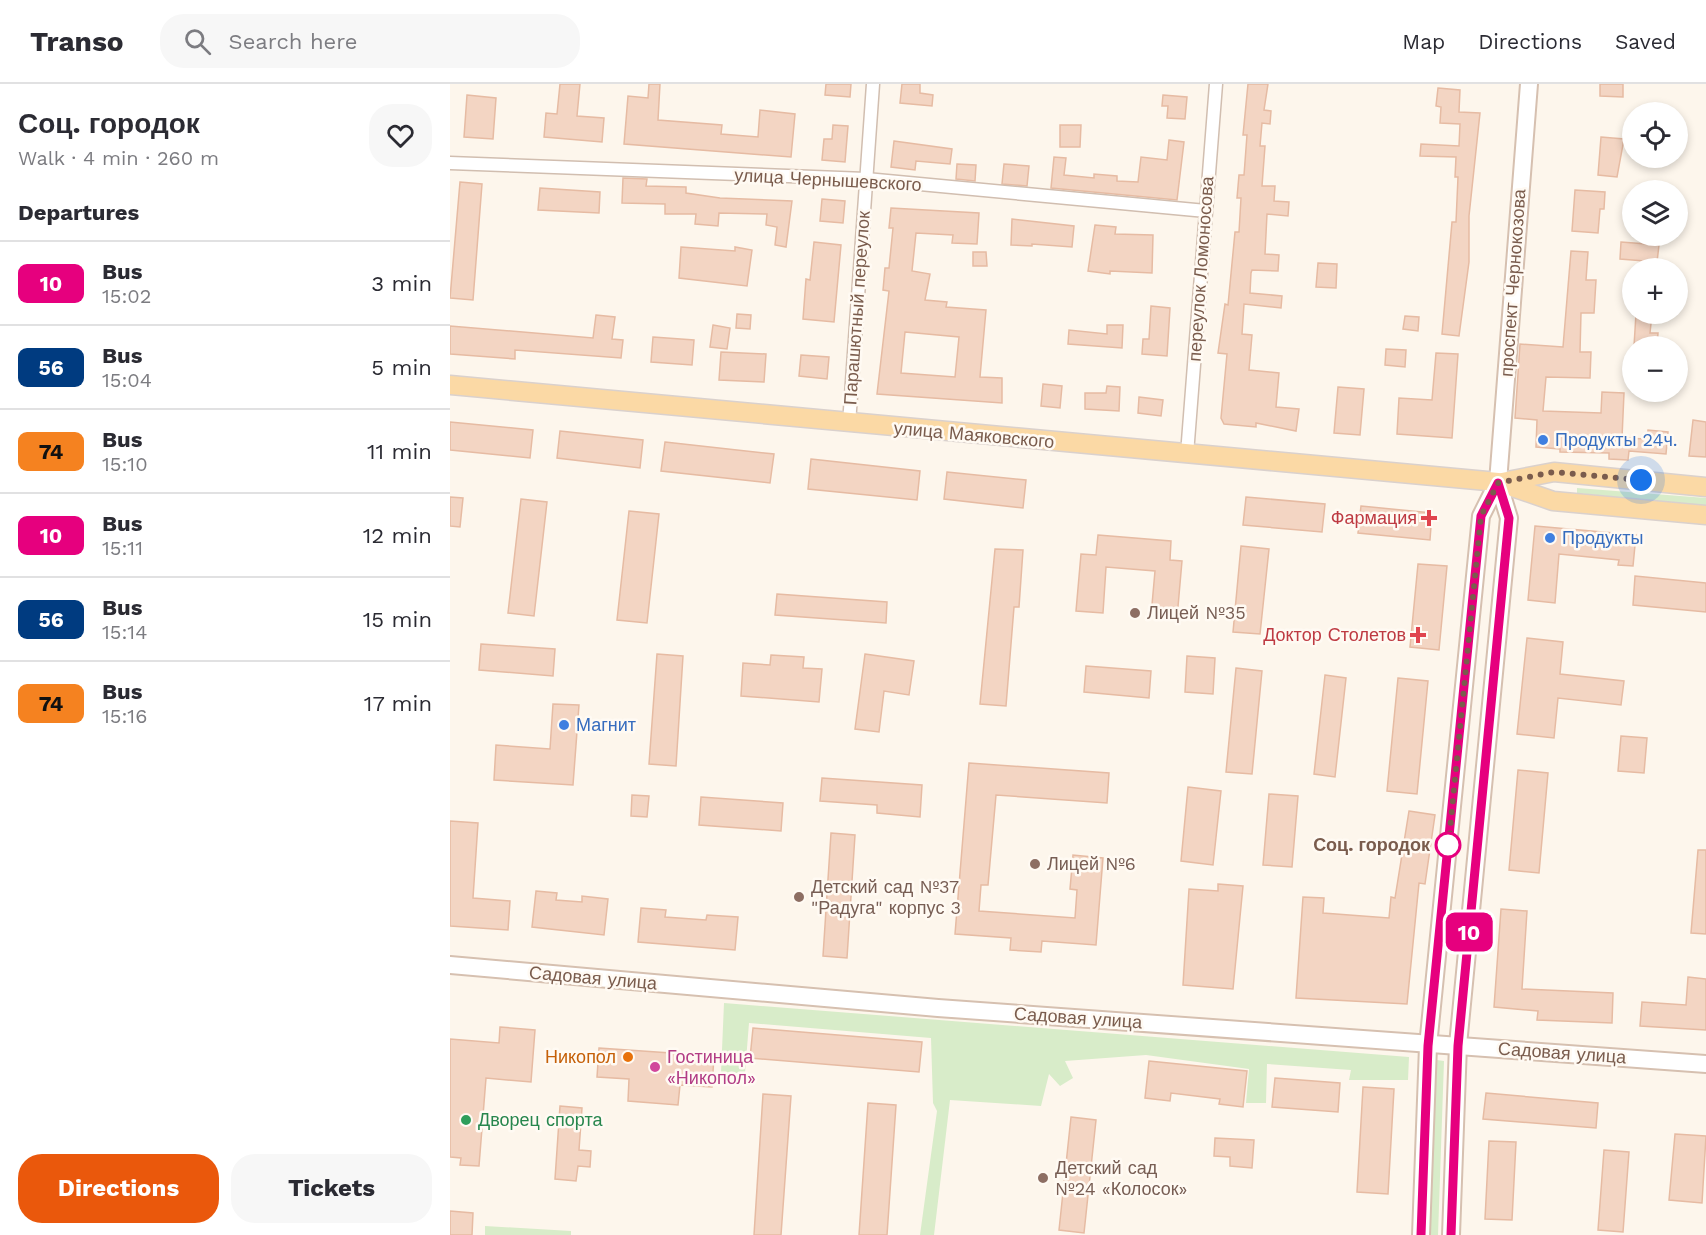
<!DOCTYPE html>
<meta charset="utf-8">
<style>
body{margin:0;font-family:"Work Sans",sans-serif;background:#f7f7f7;color:#2b2b33;height:100vh;display:flex;flex-direction:column;font-size:22px;white-space:nowrap}
*{box-sizing:border-box;margin:0}
p{font-size:20px;color:#7c7c81}
.icon{flex:none;width:33px;height:33px;fill:none;stroke:currentColor;stroke-width:2;stroke-linecap:round;stroke-linejoin:round}
.map{position:relative;flex:1;overflow:hidden}
.drawer{display:flex;flex-direction:column;background:#fff;width:450px}
.drawer>*{flex:none}
.badge{padding:0 12px;border-radius:9px;font-size:21px;line-height:39px}
.tools{position:absolute;left:1172px;top:18px;display:grid;gap:12px}
.tools a{display:grid;place-items:center;width:66px;height:66px;border-radius:50%;background:#fff;box-shadow:0 3px 9px #0003;font-size:30px}
.you{position:absolute;width:30px;height:30px;margin:-15px;border:4px solid #fff;border-radius:50%;background:#1a73e8;box-shadow:0 0 0 9px #1a73e833}
.map>.badge{position:absolute;translate:-50% -50%;box-shadow:0 0 0 3px #fff}
h2{padding:0 18px;font-size:22px;line-height:54px}
.round{display:grid;place-items:center;flex:none;width:63px;height:63px;border-radius:24px;background:#f7f7f7}
.summary{display:flex;align-items:center;justify-content:space-between;height:102px;padding:0 18px}
h1{font-size:28px;font-weight:700;line-height:45px}
.action{display:flex;gap:12px;margin-top:auto;padding:12px 18px}
.action a{flex:1;height:69px;border-radius:24px;background:#ea580c;color:#fff;font-size:24px;font-weight:700;line-height:69px;text-align:center}
.action a+a{background:#f7f7f7;color:#2b2b33}
ul{padding:0;list-style:none}
li{display:flex;align-items:center;gap:18px;height:84px;padding:0 18px;border-top:2px solid #e1e1e2}
li div{flex:1}
li b{display:block;font-size:22px}
li em{font-style:normal}
li .badge{min-width:66px;font-weight:700;text-align:center}
header{display:flex;align-items:center;gap:36px;box-sizing:border-box;height:84px;padding:0 30px;background:#fff;border-bottom:2px solid #e1e1e2}
header strong{font-size:28px}
nav{display:flex;gap:33px;margin-inline-start:auto;font-size:21px}
.search{width:420px;height:54px;background:#f7f7f7;display:flex;align-items:center;gap:15px;box-sizing:border-box;padding:0 21px;border-radius:24px;color:#7c7c81;font-size:22px}
main{display:flex;flex:1;min-height:0}
.map>svg:first-child{display:block}
.green{fill:#d8ecc9}
.building{fill:#f3d5c3;stroke:#e6bba3;stroke-width:1.5;fill-rule:evenodd}
.lines{fill:none;stroke-linecap:round;stroke-linejoin:round}
.street-casing{stroke:#d1beb0;stroke-width:15}
.secondary-casing{stroke:#d6c0b0;stroke-width:20}
.primary-casing{stroke:#dad1cd;stroke-width:21}
.street{stroke:#fff;stroke-width:12}
.secondary{stroke:#fff;stroke-width:16}
.primary{stroke:#fbd9a5;stroke-width:18}
.line-casing{stroke:#fff;stroke-width:14}
.line{stroke:#e6007e;stroke-width:9}
.walk{stroke:#7a5c4d;stroke-width:6;stroke-dasharray:0 10.8}
.shop-dot{fill:#3f7fe0;stroke:#fffaf3;stroke-width:2}
.health-dot{fill:#e0444e;stroke:#fffaf3;stroke-width:2}
.education-dot{fill:#8d6e63;stroke:#fffaf3;stroke-width:2}
.stop-dot{fill:#fff;stroke:#e6007e;stroke-width:3}
.food-dot{fill:#e8710a;stroke:#fffaf3;stroke-width:2}
.hotel-dot{fill:#d1479c;stroke:#fffaf3;stroke-width:2}
.leisure-dot{fill:#2e9e5b;stroke:#fffaf3;stroke-width:2}
.labels{text-anchor:middle;stroke-width:5;stroke-linejoin:round;paint-order:stroke}
.street-label{font-size:18px;fill:#7a5c4d;stroke:#fffaf3}
.shop-label{font-size:18px;fill:#366cbe;stroke:#fffaf3;text-anchor:start}
.health-label{font-size:18px;fill:#be3a42;stroke:#fffaf3;text-anchor:end}
.education-label{font-size:18px;fill:#785e54;stroke:#fffaf3;text-anchor:start}
.stop-label{font-size:18px;font-weight:bold;fill:#7a5c4d;stroke:#fffaf3;text-anchor:end}
.food-label{font-size:18px;fill:#c56008;stroke:#fffaf3;text-anchor:end}
.hotel-label{font-size:18px;fill:#b23c85;stroke:#fffaf3;text-anchor:start}
.leisure-label{font-size:18px;fill:#27864d;stroke:#fffaf3;text-anchor:start}
</style>
<header>
<strong>Transo</strong>
<div class="search"><svg class="icon" aria-label="search" viewBox="0 0 24 24"><circle cx="10" cy="10" r="6"/><path d="M15 15l6 6"/></svg>Search here</div>
<nav><a>Map</a><a>Directions</a><a>Saved</a></nav>
</header>
<main>
<section class="drawer">
<div class="summary"><div><h1>Соц. городок</h1><p>Walk · 4 min · 260 m</p></div><a class="round"><svg class="icon" aria-label="heart" viewBox="0 0 24 24"><path d="M12 20l-8-8c-3-5 5-10 8-4 3-6 11-1 8 4z"/></svg></a></div>
<h2>Departures</h2>
<ul>
<li><span class="badge" style="background:#e6007e;color:#fff">10</span><div><b>Bus</b><p>15:02</p></div><em>3 min</em></li>
<li><span class="badge" style="background:#003b80;color:#fff">56</span><div><b>Bus</b><p>15:04</p></div><em>5 min</em></li>
<li><span class="badge" style="background:#f58220;color:#111">74</span><div><b>Bus</b><p>15:10</p></div><em>11 min</em></li>
<li><span class="badge" style="background:#e6007e;color:#fff">10</span><div><b>Bus</b><p>15:11</p></div><em>12 min</em></li>
<li><span class="badge" style="background:#003b80;color:#fff">56</span><div><b>Bus</b><p>15:14</p></div><em>15 min</em></li>
<li><span class="badge" style="background:#f58220;color:#111">74</span><div><b>Bus</b><p>15:16</p></div><em>17 min</em></li>
</ul>
<div class="action"><a>Directions</a><a>Tickets</a></div>
</section>
<div class="map">
<svg width="1256" height="1151" viewBox="0 0 1256 1151">
<rect width="100%" height="100%" fill="#fdf6ec"/>
<!-- green -->
<g class="green">
<path d="M1127 404 1256 414V422L1127 409Z"/>
<path d="M274 919 959 973 958 996H899L901 986 817 980 816 1019H796L799 985 696 971 615 977 623 994 610 1002 599 990 591 1022 500 1016 484 1151H470L487 1027 483 1019 481 954 299 939 295 989H271Z"/>
<path d="M987 976 994 977 988 1151H978Z"/>
<path d="M35 1142 121 1147V1151H35Z"/>
</g>
<!-- building -->
<g class="building">
<path d="M110 0H130L127 32 154 34 152 58 94 53 96 29 107 30Z"/>
<path d="M199 0H210L208 36 272 41 271 50 308 53 310 26 345 30 341 73 174 60 178 12 198 14Z"/>
<path d="M376 0H401L400 13 375 11Z"/>
<path d="M452 0H470V9L483 11 482 22 450 19Z"/>
<path d="M798 0H818L814 26 821 27 820 40 812 39 810 62H815L812 102H825L824 117 839 118 838 132 817 130 815 170 829 171 828 187 802 186 801 189 800 209 832 212 831 224 794 220 792 250 802 251 799 286 829 289 826 323 849 325 846 347 806 339V343L774 340 771 334 777 270 768 269 775 220 778 221 785 148H789L791 114H787L789 91H794L797 51H793Z"/>
<path d="M1150 0H1173V13L1150 12Z"/>
<path d="M988 4 1010 6 1009 28 1030 29 1019 132V178L1009 252 992 250 1002 138H1006L1008 93H1005L1006 73 970 72 971 60 1009 62 1010 40 990 39 991 23 986 22Z"/>
<path d="M17 11 46 14 43 55 14 53Z"/>
<path d="M713 11 737 13 735 35 717 34 718 22H712Z"/>
<path d="M383 41 398 42 395 78 372 76 374 55H382Z"/>
<path d="M610 41H631L630 63H610Z"/>
<path d="M1151 53 1174 55 1167 93 1148 91Z"/>
<path d="M719 56 734 58 727 116 601 104 604 73 616 74 614 91 644 94V90L667 92V97L688 98 691 73 717 76Z"/>
<path d="M444 57 502 65 500 80 466 77 465 86 441 83Z"/>
<path d="M507 80 526 81 525 97 506 95Z"/>
<path d="M554 80 579 82 577 102 552 100Z"/>
<path d="M173 94 197 95 196 102 236 103V109L270 114 342 117 336 163 325 161 327 143 316 141 317 130 269 129 268 142 245 140 246 130H215V120L172 119Z"/>
<path d="M10 98 32 100 23 216 0 214Z"/>
<path d="M90 104 150 108 149 129 88 126Z"/>
<path d="M1125 106 1155 108 1154 125H1150L1148 149 1122 147Z"/>
<path d="M372 115 395 117 393 139 370 137Z"/>
<path d="M441 124 529 129 527 160 502 159 503 151 466 149 462 187 480 190 475 216 497 218 496 223 536 226 530 293 552 294V319L427 310 439 207 433 206 435 184H439L443 144H439ZM455 248 509 253 505 293 451 289Z"/>
<path d="M562 135 624 142 622 163 582 160V162L561 161Z"/>
<path d="M645 141 666 143 665 150 703 151 702 189 660 187V190L638 187Z"/>
<path d="M364 158 391 161 384 238 353 235 356 195 360 196Z"/>
<path d="M1171 158 1209 161 1207 178 1170 175Z"/>
<path d="M231 163 285 167V163L302 166 297 202 229 194Z"/>
<path d="M1121 167 1138 168 1136 196H1146L1144 229H1131L1130 268H1141L1140 294 1096 293 1093 327 1151 329 1152 308 1174 309 1172 354 1197 355 1198 346 1218 348 1216 370 1179 367 1178 376 1159 375V369L1110 368V365L1086 363 1087 336 1065 334 1070 260 1113 263Z"/>
<path d="M523 168H536L537 182H523Z"/>
<path d="M868 179 887 180 886 204 866 203Z"/>
<path d="M701 222 720 224 717 272 692 270 693 255H699Z"/>
<path d="M287 230 301 231 300 245 286 244Z"/>
<path d="M1186 230H1202L1200 249H1208L1207 262H1184Z"/>
<path d="M146 231 165 233 162 255 173 256 171 274 65 266V275L0 270V242L143 254Z"/>
<path d="M955 232 969 233 968 247 953 245Z"/>
<path d="M263 241 280 244 277 265 260 263Z"/>
<path d="M657 241H673L672 264 618 260 619 246 657 250Z"/>
<path d="M203 253 244 256 242 281 201 278Z"/>
<path d="M936 265 956 266 955 283 935 281Z"/>
<path d="M271 268 316 270 314 298 269 296Z"/>
<path d="M986 269 1008 270 1002 354 947 350 949 314 982 316Z"/>
<path d="M351 271 379 273 377 295 349 292Z"/>
<path d="M593 300 612 302 610 324 591 322Z"/>
<path d="M657 302 670 303 669 327 635 325V309H656Z"/>
<path d="M888 303 914 305 910 351 884 349Z"/>
<path d="M689 313 713 316 711 332 688 329Z"/>
<path d="M1243 336 1256 338V373L1239 372Z"/>
<path d="M0 338 83 346 80 374 0 366Z"/>
<path d="M110 347 193 356 190 384 107 374Z"/>
<path d="M215 358 324 370 320 399 211 387Z"/>
<path d="M361 375 470 387 467 416 358 405Z"/>
<path d="M497 388 576 396 573 424 494 415Z"/>
<path d="M0 413 13 414 10 443 0 442Z"/>
<path d="M796 413 875 420 872 448 793 441Z"/>
<path d="M71 415 97 418 84 532 58 529Z"/>
<path d="M911 422 982 429 980 456 908 449Z"/>
<path d="M179 427 209 430 197 539 167 536Z"/>
<path d="M1085 442 1186 451 1183 482 1168 481 1169 476 1109 470 1105 519 1078 516Z"/>
<path d="M648 451 721 457 720 476 732 477 727 534 701 532 705 487 656 483 653 529 626 527 631 470 646 471Z"/>
<path d="M791 462 819 465 810 550 783 548Z"/>
<path d="M545 465 573 466 569 523H564L556 622 530 620Z"/>
<path d="M968 480 997 482 989 566 960 563Z"/>
<path d="M1185 492 1256 499V528L1183 521Z"/>
<path d="M327 510 437 518 436 539 325 531Z"/>
<path d="M1077 554 1113 558 1110 590 1174 597 1171 621 1108 614 1104 654 1067 650Z"/>
<path d="M31 560 105 565 103 592 29 586Z"/>
<path d="M207 570 233 572 226 682 199 680Z"/>
<path d="M415 570 464 577 459 611 434 607 429 648 405 645Z"/>
<path d="M321 571 354 573 353 584 372 585 369 618 291 612 293 579 320 581Z"/>
<path d="M737 572 765 574 763 610 735 608Z"/>
<path d="M636 582 701 587 699 614 634 608Z"/>
<path d="M786 584 812 587 802 690 776 688Z"/>
<path d="M875 591 896 594 885 693 864 690Z"/>
<path d="M948 594 978 597 967 710 937 707Z"/>
<path d="M103 620 129 621 123 701 44 696 46 661 100 665Z"/>
<path d="M1171 652 1197 654 1194 689 1168 687Z"/>
<path d="M519 679 659 689 657 719 546 711 538 801H531L529 827 625 834 627 806 620 805 623 771 653 774 646 861 592 857 591 868 560 866 561 854 505 850Z"/>
<path d="M1068 686 1098 689 1089 789 1059 786Z"/>
<path d="M372 694 472 701 470 733 427 729V721L370 717Z"/>
<path d="M738 703 771 707 763 781 731 777Z"/>
<path d="M819 710 848 712 842 783 813 781Z"/>
<path d="M182 711 199 712 197 733 181 732Z"/>
<path d="M251 713 333 719 331 747 249 741Z"/>
<path d="M959 727 985 731 975 800 969 799 957 920 846 914 853 813 874 814 873 829 939 834 941 813 945 814Z"/>
<path d="M0 737 28 739 23 814 60 817 58 846 0 842Z"/>
<path d="M381 749 405 751 397 874 373 872Z"/>
<path d="M1248 766H1256V850L1241 849Z"/>
<path d="M768 800 793 802 783 905 733 901 739 805 768 807Z"/>
<path d="M86 807 107 809 106 816 132 818V812L158 815 154 851 82 843Z"/>
<path d="M191 824 216 826 215 833 256 836 257 831 288 833 285 866 188 858Z"/>
<path d="M1051 825 1077 827 1072 905 1163 909 1162 939 1087 936 1088 927 1044 923Z"/>
<path d="M1238 893 1256 895V946L1190 942 1192 918 1236 921Z"/>
<path d="M50 943 85 946 81 998 36 994 29 1082 10 1081 11 1074 0 1073V955L49 959Z"/>
<path d="M303 944 472 958 469 988 300 974Z"/>
<path d="M149 964 264 972 262 1003 230 1001 228 1021 178 1017 179 995 147 993Z"/>
<path d="M699 977 797 987 793 1023 769 1020 770 1015 721 1009 720 1017 695 1014Z"/>
<path d="M825 994 890 999 888 1028 822 1023Z"/>
<path d="M913 1003 944 1005 938 1110 907 1108Z"/>
<path d="M1036 1009 1148 1019 1146 1044 1033 1035Z"/>
<path d="M313 1010 341 1012 331 1151H304Z"/>
<path d="M418 1019 446 1021 437 1151H409Z"/>
<path d="M110 1022 132 1024 129 1066 141 1067 140 1083 128 1082 126 1097 105 1095Z"/>
<path d="M621 1033 646 1036 634 1149 609 1146Z"/>
<path d="M1225 1050 1256 1052 1252 1119 1219 1116Z"/>
<path d="M765 1054 804 1056 802 1084 780 1082V1073L764 1072Z"/>
<path d="M1039 1057 1066 1058 1062 1136 1035 1135Z"/>
<path d="M1154 1066 1179 1068 1173 1148 1148 1146Z"/>
<path d="M0 1127 23 1129 22 1151H0Z"/>
</g>
<g class="lines">
<defs>
<g id="street">
<path d="M0 79 416 95 756 127"/>
<path d="M399 340 423 0"/>
<path d="M737 370 766 0"/>
</g>
<g id="secondary">
<path d="M0 881 488 924 1256 980"/>
<path d="M971 1151 978 962 1031 432 1048 398 1079 0"/>
<path d="M1001 1151 1008 961 1059 434 1048 398"/>
</g>
<g id="primary">
<path d="M0 301 1048 398 1103 417 1256 431"/>
<path d="M1052 398 1104 388 1256 403"/>
</g>
</defs>
<!-- street casing -->
<use href="#street" class="street-casing"/>
<!-- secondary casing -->
<use href="#secondary" class="secondary-casing"/>
<!-- primary casing -->
<use href="#primary" class="primary-casing"/>
<!-- street -->
<use href="#street" class="street"/>
<!-- secondary -->
<use href="#secondary" class="secondary"/>
<!-- primary -->
<use href="#primary" class="primary"/>
</g>
<g class="lines">
<defs>
<path id="line" d="M971 1151 978 962 1031 432 1048 399 1059 434 1008 962 1001 1151"/>
</defs>
<!-- line casing -->
<use href="#line" class="line-casing"/>
<!-- line -->
<use href="#line" class="line"/>
<!-- walk -->
<path class="walk" d="M998 761V766L1031 432 1048 399 1104 388 1191 396"/>
</g>
<!-- markers -->
<g class="shop-dot">
<circle cx="1093" cy="356" r="6"/>
<circle cx="1100" cy="454" r="6"/>
<circle cx="114" cy="641" r="6"/>
</g>
<g class="health-dot">
<path d="M976 425h6v6h6v6h-6v6h-6v-6h-6v-6h6z"/>
<path d="M965 542h6v6h6v6h-6v6h-6v-6h-6v-6h6z"/>
</g>
<g class="education-dot">
<circle cx="685" cy="529" r="6"/>
<circle cx="585" cy="780" r="6"/>
<circle cx="349" cy="813" r="6"/>
<circle cx="593" cy="1094" r="6"/>
</g>
<circle class="stop-dot" cx="998" cy="761" r="12"/>
<circle class="food-dot" cx="178" cy="973" r="6"/>
<circle class="hotel-dot" cx="205" cy="983" r="6"/>
<circle class="leisure-dot" cx="16" cy="1036" r="6"/>
<g class="labels">
<!-- street labels -->
<g class="street-label">
<text transform="translate(378 96) rotate(3)" y="6">улица Чернышевского</text>
<text transform="translate(751 185) rotate(-86)" y="6">переулок Ломоносова</text>
<text transform="translate(1063 199) rotate(-86)" y="6">проспект Чернокозова</text>
<text transform="translate(407 224) rotate(-86)" y="6">Парашютный переулок</text>
<text transform="translate(524 351) rotate(5)" y="6">улица Маяковского</text>
<text transform="translate(143 894) rotate(5)" y="6">Садовая улица</text>
<text transform="translate(628 934) rotate(4)" y="6">Садовая улица</text>
<text transform="translate(1112 969) rotate(4)" y="6">Садовая улица</text>
</g>
<!-- shop labels -->
<g class="shop-label">
<text x="1105" y="362">Продукты 24ч.</text>
<text x="1112" y="460">Продукты</text>
<text x="126" y="647">Магнит</text>
</g>
<!-- health labels -->
<g class="health-label">
<text x="967" y="440">Фармация</text>
<text x="956" y="557">Доктор Столетов</text>
</g>
<!-- education labels -->
<g class="education-label">
<text x="697" y="535">Лицей №35</text>
<text x="597" y="786">Лицей №6</text>
<text x="361" y="809">Детский сад №37<tspan x="361" dy="21">"Радуга" корпус 3</tspan></text>
<text x="605" y="1090">Детский сад<tspan x="605" dy="21">№24 «Колосок»</tspan></text>
</g>
<!-- stop labels -->
<g class="stop-label">
<text x="980" y="767">Соц. городок</text>
</g>
<!-- food labels -->
<g class="food-label">
<text x="166" y="979">Никопол</text>
</g>
<!-- hotel labels -->
<g class="hotel-label">
<text x="217" y="979">Гостиница<tspan x="217" dy="21">«Никопол»</tspan></text>
</g>
<!-- leisure labels -->
<g class="leisure-label">
<text x="28" y="1042">Дворец спорта</text>
</g>
</g>
</svg>
<div class="tools">
<a><svg class="icon" aria-label="locate" viewBox="0 0 24 24"><circle cx="12" cy="12" r="6"/><path d="M12 2v4M12 18v4M2 12h4M18 12h4"/></svg></a>
<a><svg class="icon" aria-label="layers" viewBox="0 0 24 24"><path d="M12 4l9 5-9 5-9-5zM3 14l9 5 9-5"/></svg></a>
<a>+</a>
<a>−</a>
</div>
<div class="you" style="left:1191px;top:396px"></div>
<b class="badge" style="left:1019px;top:848px;background:#e6007e;color:#fff">10</b>
</div>
</main>
